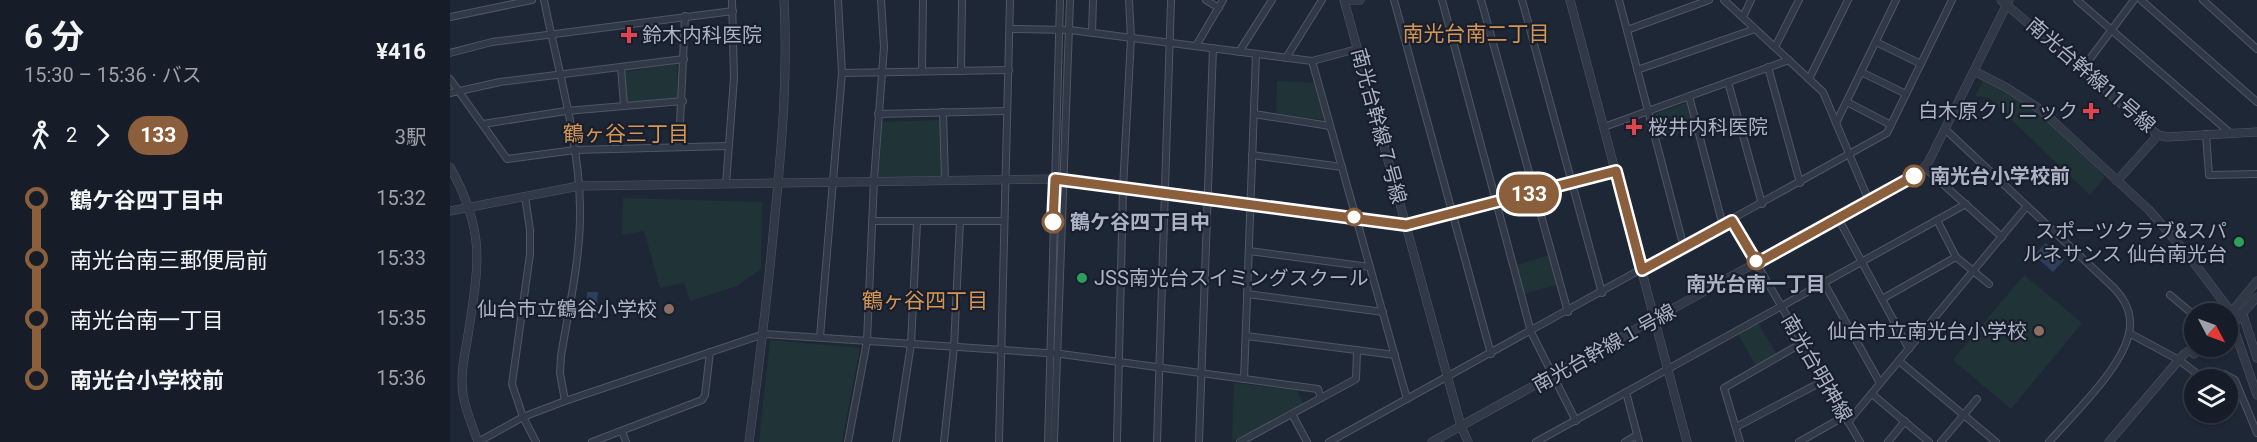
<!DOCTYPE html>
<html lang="ja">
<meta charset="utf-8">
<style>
body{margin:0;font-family:Roboto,"Noto Sans JP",sans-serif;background:#1f2630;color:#f1f3f6;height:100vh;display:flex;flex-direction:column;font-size:22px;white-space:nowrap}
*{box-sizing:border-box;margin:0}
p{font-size:20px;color:#9ea2a8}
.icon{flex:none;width:33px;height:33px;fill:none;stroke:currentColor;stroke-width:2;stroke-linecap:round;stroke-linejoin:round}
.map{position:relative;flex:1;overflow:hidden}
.panel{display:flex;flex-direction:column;background:#161d28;width:450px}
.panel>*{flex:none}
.badge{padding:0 12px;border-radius:20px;font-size:21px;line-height:39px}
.needle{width:39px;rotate:131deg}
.fabs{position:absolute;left:1734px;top:303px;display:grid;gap:12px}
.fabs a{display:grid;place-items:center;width:54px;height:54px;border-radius:50%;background:#161d28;box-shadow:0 2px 4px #0004,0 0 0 2px #353b45;font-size:30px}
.map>.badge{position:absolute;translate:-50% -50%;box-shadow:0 0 0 3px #fff}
.legs{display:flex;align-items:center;gap:9px;height:66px;padding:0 24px;font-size:20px}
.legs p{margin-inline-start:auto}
.summary{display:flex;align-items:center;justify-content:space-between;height:102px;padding:0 24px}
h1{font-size:33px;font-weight:700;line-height:45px}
ul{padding:0 24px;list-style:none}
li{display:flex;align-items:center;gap:21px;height:60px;font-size:22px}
li i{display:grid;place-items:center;width:9px;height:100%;margin:0 8px;background:currentColor}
li i::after{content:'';width:15px;height:15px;margin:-8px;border:4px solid;border-radius:50%;background:#161d28}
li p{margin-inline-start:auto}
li:first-child i{background:linear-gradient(#0000 50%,currentColor 0)}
li:last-child i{background:linear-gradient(currentColor 50%,#0000 0)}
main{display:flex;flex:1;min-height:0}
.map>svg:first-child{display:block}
.green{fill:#203337}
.water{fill:#2f3e5c}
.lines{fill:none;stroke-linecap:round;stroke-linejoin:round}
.minor-casing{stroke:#4f5665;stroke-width:8}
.tertiary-casing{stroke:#4f5665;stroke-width:9}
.minor{stroke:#323946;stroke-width:6}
.tertiary{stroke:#323946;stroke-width:8}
.line-1-casing{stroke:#fff;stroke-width:14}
.line-1{stroke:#8b5e3c;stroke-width:9}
.health-dot{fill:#e0444e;stroke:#181e2b;stroke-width:2}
.stop-1-dot{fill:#fff;stroke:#8b5e3c;stroke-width:3}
.leisure-dot{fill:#2e9e5b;stroke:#181e2b;stroke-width:2}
.education-dot{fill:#8d6e63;stroke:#181e2b;stroke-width:2}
.labels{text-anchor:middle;stroke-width:4.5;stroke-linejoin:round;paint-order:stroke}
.poi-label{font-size:20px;fill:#abb3c4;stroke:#181e2b;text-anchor:end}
.street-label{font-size:20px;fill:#abb3c4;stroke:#181e2b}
.stop-label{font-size:20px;font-weight:bold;fill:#abb3c4;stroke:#181e2b;text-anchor:start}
.neighbourhood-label{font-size:21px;fill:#d59655;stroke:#181e2b}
</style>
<main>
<section class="panel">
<div class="summary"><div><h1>6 分</h1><p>15:30 – 15:36 · バス</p></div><b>¥416</b></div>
<div class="legs"><svg class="icon" aria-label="walk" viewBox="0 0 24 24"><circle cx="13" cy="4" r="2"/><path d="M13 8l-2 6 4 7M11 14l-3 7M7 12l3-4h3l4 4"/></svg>2<svg class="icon" aria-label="forward" viewBox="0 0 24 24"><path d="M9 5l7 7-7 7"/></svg><b class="badge" style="background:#8b5e3c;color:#fff">133</b><p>3駅</p></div>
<ul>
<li><i style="color:#8b5e3c"></i><b>鶴ケ谷四丁目中</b><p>15:32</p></li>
<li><i style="color:#8b5e3c"></i><span>南光台南三郵便局前</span><p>15:33</p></li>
<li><i style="color:#8b5e3c"></i><span>南光台南一丁目</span><p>15:35</p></li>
<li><i style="color:#8b5e3c"></i><b>南光台小学校前</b><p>15:36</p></li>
</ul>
</section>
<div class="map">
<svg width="1807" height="442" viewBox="0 0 1807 442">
<rect width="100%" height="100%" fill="#1e2736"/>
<!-- green -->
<g class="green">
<path d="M227 64 228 98 176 102 174 72Z"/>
<path d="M827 81 866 83 877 120 826 114Z"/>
<path d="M1533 81 1584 109 1649 170 1655 177 1640 195 1539 98 1525 96Z"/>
<path d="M1236 103 1240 105 1246 130 1211 140 1204 119 1207 113Z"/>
<path d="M491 120 492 178 429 177 432 122Z"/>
<path d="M173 198 312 202 311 269 287 286 240 301 234 283 210 288 194 231 172 235Z"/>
<path d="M1100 255 1109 284 1074 294 1066 265Z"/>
<path d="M1574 275 1632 323 1561 409 1503 360Z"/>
<path d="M1308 323 1327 355 1306 366 1288 334Z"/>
<path d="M320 340 410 348 392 442H309Z"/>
<path d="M784 383 847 390 854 405 782 442Z"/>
</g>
<!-- water -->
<g class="water">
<path d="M1596 243 1614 260 1603 272 1584 255Z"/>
<path d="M137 292H148L146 318 136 317Z"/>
</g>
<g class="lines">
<defs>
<g id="minor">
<path d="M94 0C107 66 129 139 130 207 131 257 119 307 111 356L110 373 115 401"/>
<path d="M756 0 769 8"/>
<path d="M944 0 1041 354"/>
<path d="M992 0 1081 332 1126 421"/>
<path d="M1031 0 1118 312"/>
<path d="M1072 0 1152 293"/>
<path d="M1169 0 1234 248"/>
<path d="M1274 0 1373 92 1419 201"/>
<path d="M1627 0 1779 132"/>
<path d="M1691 0 1807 102"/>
<path d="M1753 0 1807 49"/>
<path d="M0 17 82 0"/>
<path d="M1293 17 1301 0"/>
<path d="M561 29 620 30 862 61 907 49"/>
<path d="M1177 30 1259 0"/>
<path d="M642 33 643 0"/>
<path d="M1426 42 1471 64"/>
<path d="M746 46 773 0"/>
<path d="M1325 47 1349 0"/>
<path d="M789 52 822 0"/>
<path d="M0 53 42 42 283 11"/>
<path d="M836 58 872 0"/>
<path d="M862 61 957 399"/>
<path d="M1318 67 1350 183"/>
<path d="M171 68 174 105"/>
<path d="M1633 68 1684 0"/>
<path d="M1187 70 1305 29"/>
<path d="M472 71 473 0"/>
<path d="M511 71 512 0"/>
<path d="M1411 72 1456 94"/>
<path d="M392 73 559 70"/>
<path d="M0 79 57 159 125 150 278 146"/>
<path d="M1359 79 1398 0"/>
<path d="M1278 82 1312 204"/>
<path d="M0 93 50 82 234 59"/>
<path d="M1239 96 1273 226"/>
<path d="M1397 102 1441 125"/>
<path d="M493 112 495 180"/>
<path d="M428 114 557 111"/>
<path d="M804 114 880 126"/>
<path d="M1386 123 1446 0"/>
<path d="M33 124 116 111 233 101"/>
<path d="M1154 127 1339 60"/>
<path d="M1495 129 1664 288C1673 298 1679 307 1680 321 1683 359 1623 414 1599 442"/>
<path d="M1756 134 1759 175 1807 174"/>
<path d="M229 145 235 16"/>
<path d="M802 155 892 167"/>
<path d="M1475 168 1552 237"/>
<path d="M276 184 284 78 282 0"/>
<path d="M75 196 80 230V254L62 384 73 417 86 442"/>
<path d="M1388 218 1459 349"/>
<path d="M1487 220 1506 257 1539 284"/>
<path d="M422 221H554"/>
<path d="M1282 221 1410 442"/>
<path d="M799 251 920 267"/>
<path d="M1374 283 1430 383"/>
<path d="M797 294 933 312"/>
<path d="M1720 295 1744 315"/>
<path d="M1432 299 1506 257"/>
<path d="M1679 333 1729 360 1750 376 1774 374 1785 380 1807 433"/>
<path d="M796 336 945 355"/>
<path d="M1744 336 1742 339 1744 343"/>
<path d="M370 337 392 73 388 0"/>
<path d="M1449 361 1546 442"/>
<path d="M794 379 806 54"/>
<path d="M1176 392 1189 442"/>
<path d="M1422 394 1479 442"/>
<path d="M842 414 857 442"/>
<path d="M1398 422 1577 206"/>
<path d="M1286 427 1375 380"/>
<path d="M172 431 176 442"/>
<path d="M28 442 73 417 115 401 314 334 611 354 868 389 871 398"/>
<path d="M142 442 252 400 255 395 260 352"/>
<path d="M398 442 417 341 424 180 434 47 431 0"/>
<path d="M446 442 461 344 467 223"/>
<path d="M494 442 504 347 510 221"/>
<path d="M549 442 560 0"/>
<path d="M598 442 610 0"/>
<path d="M604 442 620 0"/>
<path d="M667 442 673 188 681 38 679 0"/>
<path d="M707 442 721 0"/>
<path d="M749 442 763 48"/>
<path d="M790 442 906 379 907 350"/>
<path d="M879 442 1437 133 1502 0"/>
<path d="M1086 442 1516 204"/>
<path d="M1175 442 1187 435"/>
<path d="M1290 442 1274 388 1352 343"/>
<path d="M1349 442 1395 416"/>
<path d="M1438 442 1455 421"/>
<path d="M1491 442 1527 399"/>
</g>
<g id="tertiary">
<path d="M894 0 1011 426 1018 442"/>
<path d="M895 0H910"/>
<path d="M1120 0 1237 442"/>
<path d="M1551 0 1708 135 1717 137 1807 132"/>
<path d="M1524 71 1557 88 1591 110 1699 210 1739 256 1781 312 1783 326 1807 395"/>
<path d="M0 167C36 232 29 264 18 335 15 354 10 374 13 394 15 410 23 427 28 442"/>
<path d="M1667 181 1708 135"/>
<path d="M0 211 129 186 605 179 956 225 1166 171"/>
<path d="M1781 312 1793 315 1807 358"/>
<path d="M1779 315 1807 281"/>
<path d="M1778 330 1807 297"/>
<path d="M1744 354 1757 346"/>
<path d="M299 442C309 366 318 291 325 215 332 143 338 72 334 0"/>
<path d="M982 442 1470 172 1478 163 1559 0"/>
<path d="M1659 442 1734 354 1747 346"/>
</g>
</defs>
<!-- minor casing -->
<use href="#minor" class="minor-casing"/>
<!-- tertiary casing -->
<use href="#tertiary" class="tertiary-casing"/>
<!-- minor -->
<use href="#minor" class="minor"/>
<!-- tertiary -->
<use href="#tertiary" class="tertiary"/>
</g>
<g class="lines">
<defs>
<path id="line-1" d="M603 222 605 179 956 225 1166 171 1192 270 1282 221 1307 263 1464 176"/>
</defs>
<!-- line-1 casing -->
<use href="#line-1" class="line-1-casing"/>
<!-- line-1 -->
<use href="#line-1" class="line-1"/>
</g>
<!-- markers -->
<g class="health-dot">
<path d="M176 26h6v6h6v6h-6v6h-6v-6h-6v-6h6z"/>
<path d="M1638 102h6v6h6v6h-6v6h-6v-6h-6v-6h6z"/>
<path d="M1181 118h6v6h6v6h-6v6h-6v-6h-6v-6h6z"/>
</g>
<g class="stop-1-dot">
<circle cx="1464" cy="176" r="10"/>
<circle cx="904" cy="217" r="8"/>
<circle cx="603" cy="222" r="10"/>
<circle cx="1306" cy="261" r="8"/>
</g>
<g class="leisure-dot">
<circle cx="1789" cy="242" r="6"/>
<circle cx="632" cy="278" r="6"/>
</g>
<g class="education-dot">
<circle cx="219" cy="309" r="6"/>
<circle cx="1589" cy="331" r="6"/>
</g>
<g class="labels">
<!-- poi labels -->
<g class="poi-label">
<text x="192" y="42" text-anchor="start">鈴木内科医院</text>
<text x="1628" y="118">白木原クリニック</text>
<text x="1198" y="134" text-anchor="start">桜井内科医院</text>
<text x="1777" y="238">スポーツクラブ&amp;スパ<tspan x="1777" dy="23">ルネサンス 仙台南光台</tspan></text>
<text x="644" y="285" text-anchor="start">JSS南光台スイミングスクール</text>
<text x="207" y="316">仙台市立鶴谷小学校</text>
<text x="1577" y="338">仙台市立南光台小学校</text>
</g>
<!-- street labels -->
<g class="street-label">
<text transform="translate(1641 75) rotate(41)" y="7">南光台幹線11号線</text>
<text transform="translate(929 126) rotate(75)" y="7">南光台幹線７号線</text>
<text transform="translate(1154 348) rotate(-29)" y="7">南光台幹線１号線</text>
<text transform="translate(1367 368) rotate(60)" y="7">南光台明神線</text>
</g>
<!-- stop labels -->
<g class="stop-label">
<text x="1480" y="183">南光台小学校前</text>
<text x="620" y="229">鶴ケ谷四丁目中</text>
<text x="1306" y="291" text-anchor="middle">南光台南一丁目</text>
</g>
<!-- neighbourhood labels -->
<g class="neighbourhood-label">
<text x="1026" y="41">南光台南二丁目</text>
<text x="176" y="141">鶴ヶ谷三丁目</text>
<text x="475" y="308">鶴ヶ谷四丁目</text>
</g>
</g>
</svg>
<div class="fabs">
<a><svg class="needle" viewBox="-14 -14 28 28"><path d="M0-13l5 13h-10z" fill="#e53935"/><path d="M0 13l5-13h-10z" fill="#9ea2a8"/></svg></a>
<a><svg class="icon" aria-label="layers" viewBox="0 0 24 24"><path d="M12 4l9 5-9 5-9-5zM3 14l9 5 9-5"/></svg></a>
</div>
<b class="badge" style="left:1079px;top:194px;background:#8b5e3c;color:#fff">133</b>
</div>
</main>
